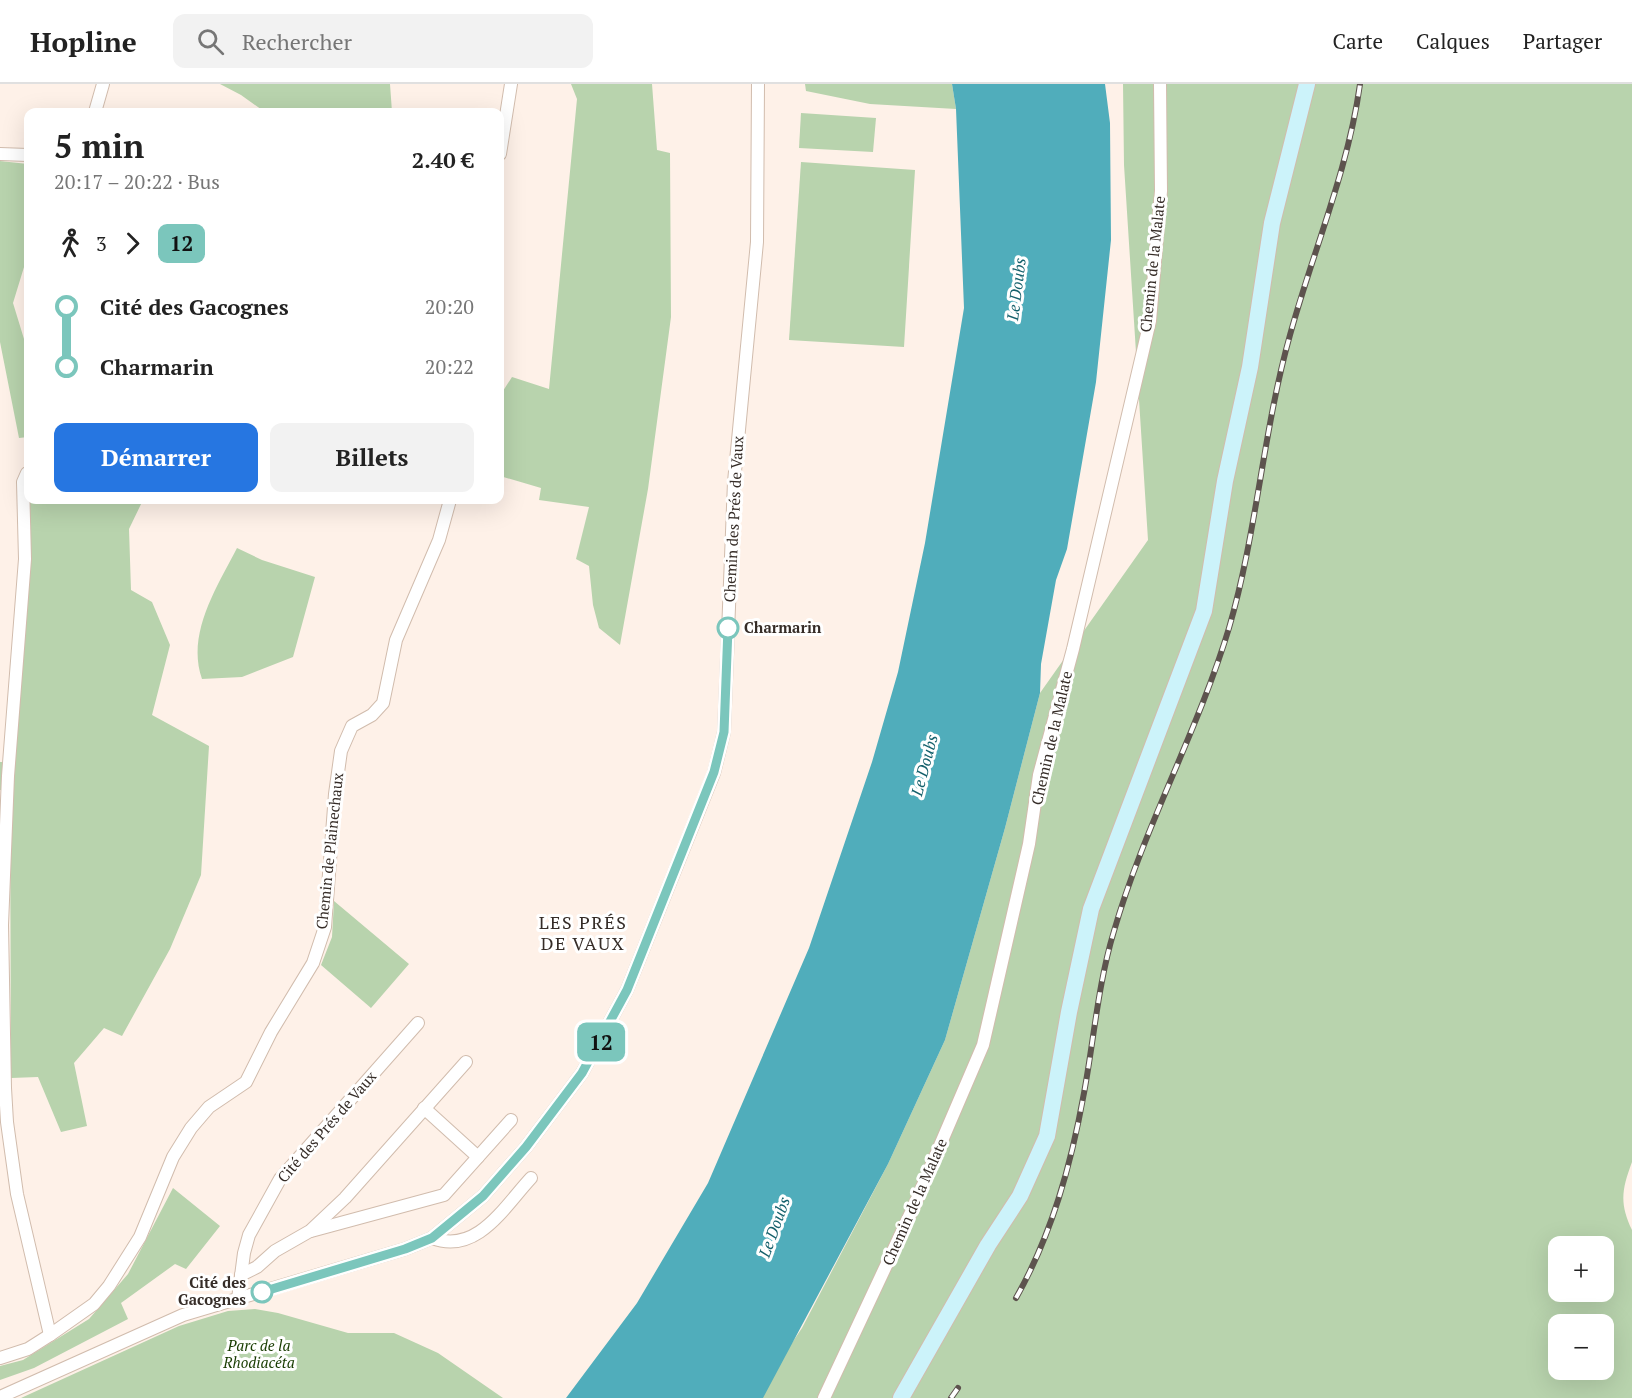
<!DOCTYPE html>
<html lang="fr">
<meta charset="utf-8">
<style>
body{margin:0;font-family:"PT Serif",serif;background:#f2f2f2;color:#222;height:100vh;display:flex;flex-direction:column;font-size:22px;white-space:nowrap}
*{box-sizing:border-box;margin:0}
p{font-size:20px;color:#767676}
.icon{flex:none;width:33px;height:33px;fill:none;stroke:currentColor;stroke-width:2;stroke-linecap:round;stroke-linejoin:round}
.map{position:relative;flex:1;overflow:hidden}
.drawer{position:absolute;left:24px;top:24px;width:480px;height:396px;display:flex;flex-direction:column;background:#fff;border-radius:12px;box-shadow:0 6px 24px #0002}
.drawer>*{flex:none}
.badge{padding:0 12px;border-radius:9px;font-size:21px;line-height:39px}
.buttons{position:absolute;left:1548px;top:1152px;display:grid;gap:12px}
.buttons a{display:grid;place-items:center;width:66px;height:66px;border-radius:12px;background:#fff;box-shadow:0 6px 24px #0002;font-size:30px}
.map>.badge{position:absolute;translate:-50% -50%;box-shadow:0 0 0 3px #fff}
.legs{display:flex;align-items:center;gap:9px;height:66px;padding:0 30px;font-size:20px}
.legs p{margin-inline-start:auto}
.head{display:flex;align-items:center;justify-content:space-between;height:102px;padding:0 30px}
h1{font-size:33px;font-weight:600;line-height:45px}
.cta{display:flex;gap:12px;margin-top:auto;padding:12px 30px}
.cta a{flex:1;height:69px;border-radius:12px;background:#2676e1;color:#fff;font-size:24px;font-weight:600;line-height:69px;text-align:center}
.cta a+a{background:#f2f2f2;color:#222}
ul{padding:0 30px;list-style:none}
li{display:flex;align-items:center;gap:21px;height:60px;font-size:22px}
li i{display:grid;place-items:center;width:9px;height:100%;margin:0 8px;background:currentColor}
li i::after{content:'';width:15px;height:15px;margin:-8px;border:4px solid;border-radius:50%;background:#fff}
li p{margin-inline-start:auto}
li:first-child i{background:linear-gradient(#0000 50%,currentColor 0)}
li:last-child i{background:linear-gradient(currentColor 50%,#0000 0)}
header{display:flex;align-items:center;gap:36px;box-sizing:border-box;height:84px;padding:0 30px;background:#fff;border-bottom:2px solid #e0e0e0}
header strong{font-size:28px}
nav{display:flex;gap:33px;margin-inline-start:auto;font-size:21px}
.search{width:420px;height:54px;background:#f2f2f2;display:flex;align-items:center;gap:15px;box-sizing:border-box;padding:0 21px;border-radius:12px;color:#767676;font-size:22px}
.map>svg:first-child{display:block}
.green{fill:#b8d3ad;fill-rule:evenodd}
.water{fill:#50adbb}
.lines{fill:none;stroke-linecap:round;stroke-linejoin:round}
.minor-casing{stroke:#d1bcad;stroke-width:14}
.secondary-casing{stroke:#d1bcad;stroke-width:18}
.minor{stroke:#fff;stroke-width:12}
.secondary{stroke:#ccf3fa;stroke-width:16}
.rail-casing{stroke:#5d534e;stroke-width:6}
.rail{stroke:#fff;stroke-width:4;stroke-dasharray:11;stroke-linecap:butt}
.line-1-casing{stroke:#fff;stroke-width:14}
.line-1{stroke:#7bc6bc;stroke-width:9}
.stop-1-dot{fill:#fff;stroke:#7bc6bc;stroke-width:3}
.labels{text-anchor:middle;stroke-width:6;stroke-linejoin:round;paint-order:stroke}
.street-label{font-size:15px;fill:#352c27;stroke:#fff}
.stop-label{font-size:15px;font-weight:bold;fill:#352c27;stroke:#fff;text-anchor:start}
.park-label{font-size:15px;font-style:italic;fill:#183c00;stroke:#fff}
.water-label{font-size:16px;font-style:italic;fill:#15616c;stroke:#fff}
.quarter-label{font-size:18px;letter-spacing:1.5px;fill:#352c27;stroke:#fff}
</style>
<header>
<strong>Hopline</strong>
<div class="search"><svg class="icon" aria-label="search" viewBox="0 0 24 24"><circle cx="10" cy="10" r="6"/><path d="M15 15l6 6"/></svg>Rechercher</div>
<nav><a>Carte</a><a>Calques</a><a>Partager</a></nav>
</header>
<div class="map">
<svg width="1632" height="1314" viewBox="0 0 1632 1314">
<rect width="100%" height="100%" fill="#fef1e8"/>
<!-- green -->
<g class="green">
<path d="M220 0H390L392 28H265L241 11Z"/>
<path d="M571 0H652L657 66 670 69 671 233 648 405 620 561 599 544 593 521 589 482 576 475 589 423 539 416 541 404 500 392 501 310 512 293 549 305 577 15Z"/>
<path d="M805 0H952L956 25 870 20 806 7Z"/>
<path d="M1123 0H1632V1078C1622 1105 1619 1119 1632 1146V1314H755L802 1244 888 1080 945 956 1005 744 1040 609 1148 456 1124 81ZM1558 1162H1604V1208H1558ZM1558 1240H1604V1286H1558Z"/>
<path d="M801 29 876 34 873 68 799 64Z"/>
<path d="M0 77 28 80V170L13 219 24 255 28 256V353L19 354 0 258Z"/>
<path d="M801 78 915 86 904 263 789 256Z"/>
<path d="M28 416H143L129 445 131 506 152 518 170 561 152 631 209 662 201 791 170 865 122 952 104 944 74 979 87 1042 61 1048 38 993 11 994 10 706H0V678H11Z"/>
<path d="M237 464 262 476 315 493 293 573 242 593 202 595C186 550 217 503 237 464Z"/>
<path d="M334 817 409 880 371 924 321 881 332 853Z"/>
<path d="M173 1104 220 1142 186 1185 175 1180 121 1219 128 1235 34 1284 0 1296V1282L23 1276 89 1235 128 1190Z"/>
<path d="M255 1225 278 1229 348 1249H394L438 1269 503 1314H21L179 1242 228 1227Z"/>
</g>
<!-- water -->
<path class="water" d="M952 0H1105L1110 39 1111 156 1096 298 1067 465 1056 496 1041 580 1040 609 1005 744 945 956 888 1080 763 1314H566L637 1219 708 1099 809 864 872 678 898 588 925 459 964 224 956 25Z"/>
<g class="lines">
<defs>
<g id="minor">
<path d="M95 28 103 0"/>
<path d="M0 70 28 71"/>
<path d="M500 70 511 0"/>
<path d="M27 389 23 398 25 475 8 692 2 841 5 1004 7 1038 17 1110 50 1251"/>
<path d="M424 1024 478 1073"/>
<path d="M311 1147 444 1111 511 1036"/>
<path d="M432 1154C477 1171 504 1123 531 1094"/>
<path d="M241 1191 257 1183 275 1167 310 1147 345 1114 466 978"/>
<path d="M238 1215 244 1169 249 1151 280 1095 418 939"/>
<path d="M0 1274 28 1265 50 1251 94 1220 109 1202 140 1153 173 1073 191 1044 209 1023 246 998 271 948 313 879 325 843 335 710 341 667 352 642 372 631 383 619 396 556 439 456 450 416"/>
<path d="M0 1313 183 1231 405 1165 432 1154 483 1112 526 1063 582 989 627 906 714 689 724 648 734 398 757 158 758 0"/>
<path d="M824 1314 914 1122 983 961 1029 760 1039 691 1073 565 1150 237 1161 107 1160 0"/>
</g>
<path id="secondary" d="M901 1314 988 1161 1020 1112 1047 1052 1069 928 1091 825 1204 527 1225 397 1250 283 1272 139 1307 0"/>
</defs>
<!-- minor casing -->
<use href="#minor" class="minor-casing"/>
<!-- secondary casing -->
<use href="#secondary" class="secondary-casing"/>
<!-- minor -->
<use href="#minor" class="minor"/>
<!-- secondary -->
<use href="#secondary" class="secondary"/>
<defs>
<g id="rail">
<path d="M1016 1214C1052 1150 1071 1081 1084 1009 1094 955 1098 900 1114 847 1144 743 1198 647 1229 544 1257 448 1263 347 1290 251 1313 167 1348 87 1360 0"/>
<path d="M951 1314 958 1304"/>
</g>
</defs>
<!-- rail casing -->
<use href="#rail" class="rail-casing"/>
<!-- rail -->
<use href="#rail" class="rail"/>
</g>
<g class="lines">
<defs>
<path id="line-1" d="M262 1208 405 1165 432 1154 483 1112 526 1063 582 989 627 906 714 688 724 648 728 544"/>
</defs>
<!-- line-1 casing -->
<use href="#line-1" class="line-1-casing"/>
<!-- line-1 -->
<use href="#line-1" class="line-1"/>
</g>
<!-- markers -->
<g class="stop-1-dot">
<circle cx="728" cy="544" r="10"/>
<circle cx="262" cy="1208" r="10"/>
</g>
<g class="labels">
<!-- street labels -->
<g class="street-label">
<text transform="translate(1153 180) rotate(-84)" y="5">Chemin de la Malate</text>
<text transform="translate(734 435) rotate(-87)" y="5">Chemin des Prés de Vaux</text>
<text transform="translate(1052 654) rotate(-77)" y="5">Chemin de la Malate</text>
<text transform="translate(330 767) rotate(-84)" y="5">Chemin de Plainechaux</text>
<text transform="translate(327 1043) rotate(-49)" y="5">Cité des Prés de Vaux</text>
<text transform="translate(915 1118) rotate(-66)" y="5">Chemin de la Malate</text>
</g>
<!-- stop labels -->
<g class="stop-label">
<text x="744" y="549">Charmarin</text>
<text x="246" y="1204" text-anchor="end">Cité des<tspan x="246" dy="17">Gacognes</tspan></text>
</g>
<!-- park labels -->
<g class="park-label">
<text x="259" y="1267">Parc de la<tspan x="259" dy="17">Rhodiacéta</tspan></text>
</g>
<!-- water labels -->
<g class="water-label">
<text transform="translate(1016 205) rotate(-83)" y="6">Le Doubs</text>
<text transform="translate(924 681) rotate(-75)" y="6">Le Doubs</text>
<text transform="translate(774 1143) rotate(-70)" y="6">Le Doubs</text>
</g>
<!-- quarter labels -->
<g class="quarter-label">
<text x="583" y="845">LES PRÉS<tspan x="583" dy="21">DE VAUX</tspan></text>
</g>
</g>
</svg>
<div class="buttons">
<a>+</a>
<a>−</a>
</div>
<b class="badge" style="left:601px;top:958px;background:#7bc6bc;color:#111">12</b>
<section class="drawer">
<div class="head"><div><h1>5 min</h1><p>20:17 – 20:22 · Bus</p></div><b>2.40 €</b></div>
<div class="legs"><svg class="icon" aria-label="walk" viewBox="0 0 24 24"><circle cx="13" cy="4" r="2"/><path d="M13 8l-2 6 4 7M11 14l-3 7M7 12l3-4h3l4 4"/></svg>3<svg class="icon" aria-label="forward" viewBox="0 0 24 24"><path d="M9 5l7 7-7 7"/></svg><b class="badge" style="background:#7bc6bc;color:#111">12</b></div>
<ul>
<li><i style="color:#7bc6bc"></i><b>Cité des Gacognes</b><p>20:20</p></li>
<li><i style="color:#7bc6bc"></i><b>Charmarin</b><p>20:22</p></li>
</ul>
<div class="cta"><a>Démarrer</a><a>Billets</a></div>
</section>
</div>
